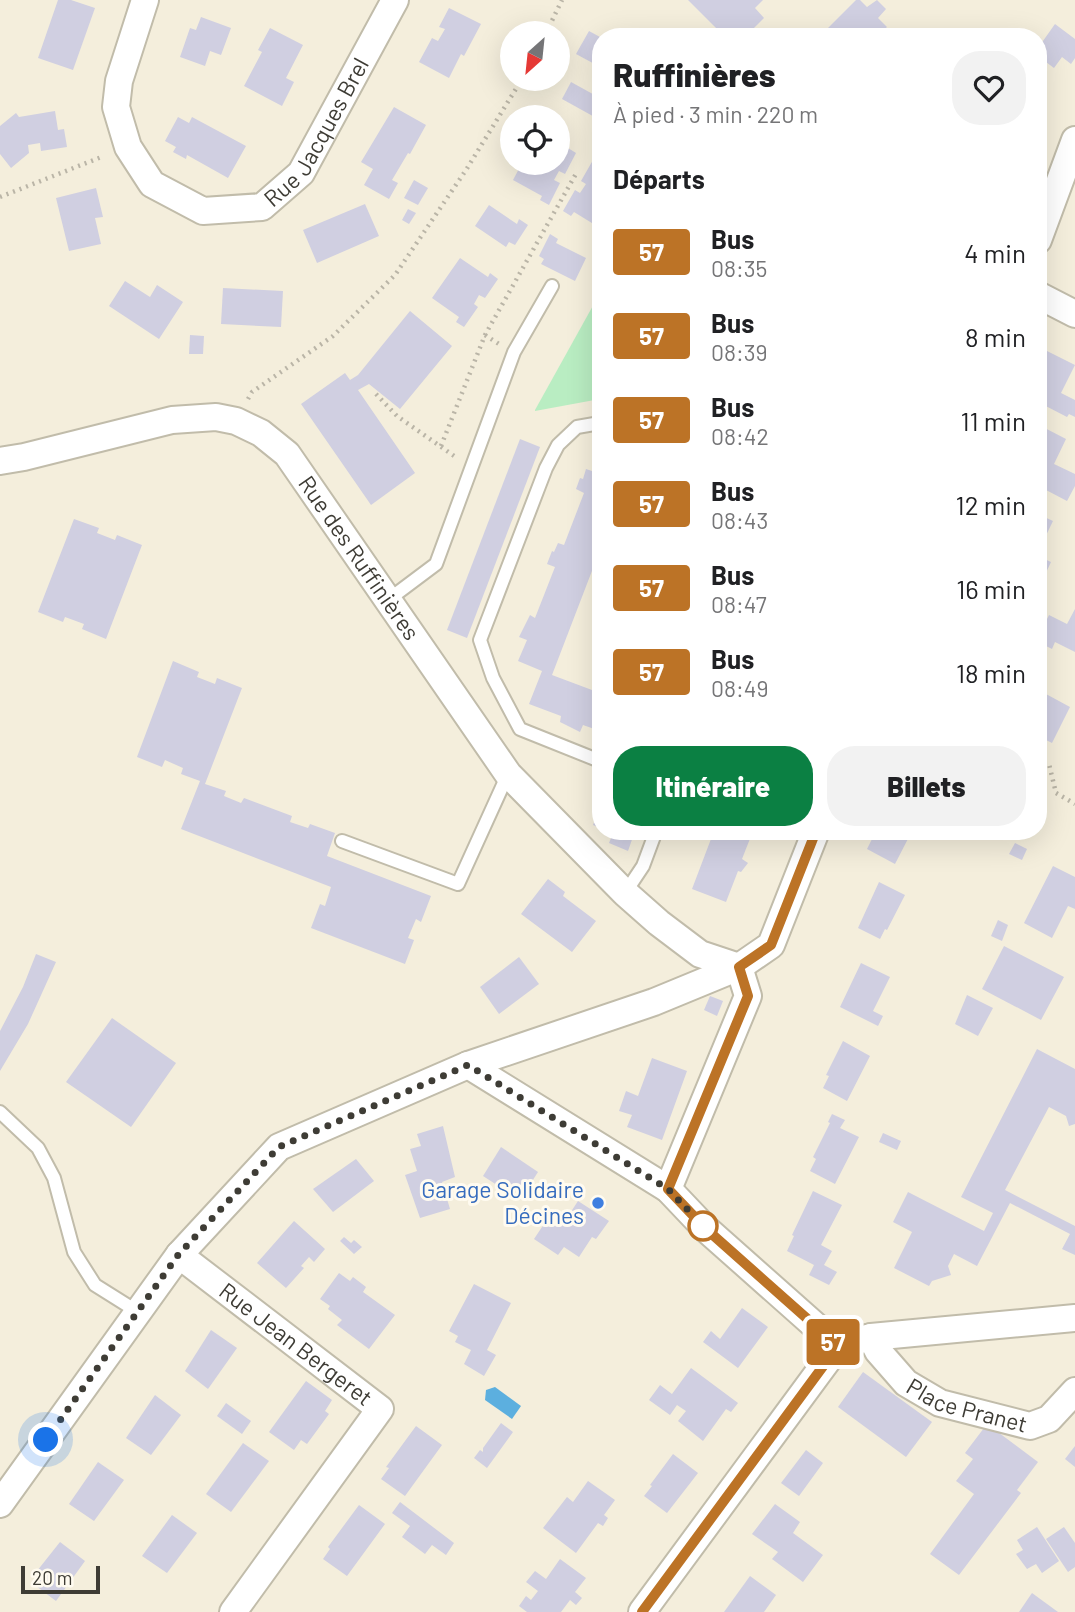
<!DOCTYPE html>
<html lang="fr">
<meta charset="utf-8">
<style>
body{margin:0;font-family:Barlow,sans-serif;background:#f2f2f2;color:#202124;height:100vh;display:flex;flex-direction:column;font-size:26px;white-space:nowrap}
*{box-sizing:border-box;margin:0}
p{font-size:23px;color:#757577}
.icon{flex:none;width:38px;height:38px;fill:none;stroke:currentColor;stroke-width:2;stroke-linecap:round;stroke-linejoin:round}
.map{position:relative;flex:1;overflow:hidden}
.details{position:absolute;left:592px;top:28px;width:455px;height:812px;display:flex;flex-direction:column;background:#fff;border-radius:28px;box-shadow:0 7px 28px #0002}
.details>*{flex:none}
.badge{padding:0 14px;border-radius:5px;font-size:24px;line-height:46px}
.needle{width:46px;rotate:207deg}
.tools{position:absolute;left:500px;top:21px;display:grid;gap:14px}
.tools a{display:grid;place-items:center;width:70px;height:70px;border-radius:50%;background:#fff;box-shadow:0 7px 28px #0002;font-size:35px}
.scale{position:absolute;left:21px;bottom:18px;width:79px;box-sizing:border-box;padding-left:7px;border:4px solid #3e3c35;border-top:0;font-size:19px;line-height:24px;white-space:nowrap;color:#3e3c35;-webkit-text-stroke:5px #fffbf0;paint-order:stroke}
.you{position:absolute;width:35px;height:35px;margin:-18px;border:5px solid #fff;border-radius:50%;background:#1a73e8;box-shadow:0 0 0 10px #1a73e833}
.map>.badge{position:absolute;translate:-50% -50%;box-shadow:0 0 0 4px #fff}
h2{padding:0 21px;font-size:26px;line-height:63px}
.round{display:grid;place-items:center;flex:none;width:74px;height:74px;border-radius:28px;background:#f2f2f2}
.head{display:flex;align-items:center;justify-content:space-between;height:119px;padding:0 21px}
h1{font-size:33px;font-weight:800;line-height:52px}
.primary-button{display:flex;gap:14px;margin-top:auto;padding:14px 21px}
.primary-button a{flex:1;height:80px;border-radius:28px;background:#0b8043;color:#fff;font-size:28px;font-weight:800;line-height:80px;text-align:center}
.primary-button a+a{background:#f2f2f2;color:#202124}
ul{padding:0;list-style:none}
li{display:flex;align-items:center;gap:21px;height:84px;padding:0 21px}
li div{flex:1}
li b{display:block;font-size:26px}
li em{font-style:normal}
li .badge{min-width:77px;font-weight:700;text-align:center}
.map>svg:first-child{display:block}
.green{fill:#b9edc2}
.water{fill:#5cafdf}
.building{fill:#d0cfe1}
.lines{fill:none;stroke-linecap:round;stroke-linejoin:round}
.lane-casing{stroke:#c1bcaa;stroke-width:16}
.street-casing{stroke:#c1bcaa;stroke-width:30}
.path{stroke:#bab5a7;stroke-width:4.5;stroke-dasharray:2 5;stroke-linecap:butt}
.lane{stroke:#fff;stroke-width:12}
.street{stroke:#fff;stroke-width:26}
.line-casing{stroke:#fff;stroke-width:16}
.line{stroke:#bc7326;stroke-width:10}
.walk{stroke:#3e3c35;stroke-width:7;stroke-dasharray:0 12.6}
.shop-dot{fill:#3f7fe0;stroke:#fffbf0;stroke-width:2.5}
.stop-dot{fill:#fff;stroke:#bc7326;stroke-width:3.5}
.labels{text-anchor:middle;stroke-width:6;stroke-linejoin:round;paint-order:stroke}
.street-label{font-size:23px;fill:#3e3c35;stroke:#fffbf0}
.shop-label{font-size:23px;fill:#366cbe;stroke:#fffbf0;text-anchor:end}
</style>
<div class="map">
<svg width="1075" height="1612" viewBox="0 0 1075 1612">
<rect width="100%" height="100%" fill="#f4eedc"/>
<!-- green -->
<path class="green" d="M600 293V399L535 411V410Z"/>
<!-- water -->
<path class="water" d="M495 1387 521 1406 512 1419 485 1400 486 1390Z"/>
<!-- building -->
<g class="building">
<path d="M58 0H71L95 8 73 70 38 58Z"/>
<path d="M688 0H763L755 8 764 18 745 37H725Z"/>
<path d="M856 0H860L867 7 877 0 886 9 878 18 887 27 877 37H836L828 28Z"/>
<path d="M449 8 481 24 464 56 461 54 449 78 419 62 432 38 438 41 445 29 439 27Z"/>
<path d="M201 17 231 28 221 55 210 51 205 66 180 57 190 28 196 30Z"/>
<path d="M1055 24 1075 39V58L1071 64 1062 57 1054 68 1038 56V48Z"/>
<path d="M270 28 303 45 286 78 294 82 282 106 244 86 262 52 258 50Z"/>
<path d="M589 31 600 37V67L576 54Z"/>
<path d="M571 82 600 98V120L562 99Z"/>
<path d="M394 107 426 125 410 154 408 153 392 180 398 183 389 199 364 185 373 169 361 162Z"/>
<path d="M55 111 58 130 64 129 67 147 41 151 40 143 28 145 29 153 11 168 0 154V126L16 113 19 117Z"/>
<path d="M178 117 189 123 192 117 246 146 228 178 187 155 186 159 173 152 176 147 165 141Z"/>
<path d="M558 148 566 152 568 148 576 153 565 174 559 171 554 180 560 183 549 205 540 200 542 196 513 180 522 163H558Z"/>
<path d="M593 160 600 165V228L574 212 571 216 563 211 575 190 580 193 586 184 581 181Z"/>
<path d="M414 180 428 188 418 205 404 198Z"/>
<path d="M96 188 103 217 95 218 101 244 69 251 56 198Z"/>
<path d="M365 204 379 236 317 263 303 230Z"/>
<path d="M489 205 517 224 519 219 528 225 515 245 509 242 506 247 475 226Z"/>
<path d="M408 209 416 213 409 224 402 220Z"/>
<path d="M550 234 558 239 556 243 586 258 575 281 541 264 544 259 539 256Z"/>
<path d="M460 258 488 277 490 273 498 279 485 298 479 295 474 304 478 307 464 327 456 322 459 317 432 298Z"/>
<path d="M125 281 150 297 157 285 183 302 159 339 109 306Z"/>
<path d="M223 288 283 291 281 327 221 324Z"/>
<path d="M410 311 452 346 400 409 369 384 358 390 415 473 371 505 301 404 345 373 350 380 358 375Z"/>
<path d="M190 335 204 336 203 354H189Z"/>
<path d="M1047 351 1075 365 1061 393 1075 400V417L1069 414 1067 417 1038 402V369Z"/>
<path d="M1039 425 1066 439 1054 464 1075 474V486L1067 501 1046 490 1047 487 1038 483Z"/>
<path d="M520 439 540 447 467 638 447 630Z"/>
<path d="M600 451V550L552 675 600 693V731L583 725 580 732 560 722 561 716 529 704 542 671 518 661 527 640 519 637 530 615 535 618 555 567 547 564 552 551 554 552 558 543 564 545 584 493 576 489 580 478 583 479 586 469 592 471Z"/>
<path d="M1038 514 1053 521 1038 552Z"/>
<path d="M74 519 99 528 97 533 115 540 117 535 142 545 106 639 82 629 84 624 65 617 63 622 38 612Z"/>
<path d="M1038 556 1051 562 1044 577 1038 574Z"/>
<path d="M1075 609V652L1055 642 1052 649 1038 642V637L1049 615 1067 624Z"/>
<path d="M173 661 199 672 197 677 215 684 217 678 242 688 205 784 226 791 224 796 241 803 244 798 292 816 290 822 308 828 310 824 335 833 327 856 431 896 421 922 416 919 408 938 414 940 405 964 311 928 320 904 325 906 331 887 181 829 200 781 181 774 183 768 165 760 162 767 137 757Z"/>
<path d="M1046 694 1070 707 1052 743 1038 736V699L1042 701Z"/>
<path d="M600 807V828L593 825Z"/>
<path d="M608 831H635L628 851 609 843 613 833Z"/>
<path d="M714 831H753L742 859 748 863 741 872 738 871 726 902 692 889Z"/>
<path d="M876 831H912L895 864 867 849Z"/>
<path d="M1015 843 1027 849 1022 860 1009 854Z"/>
<path d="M1053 866 1075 877V909L1068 906 1052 938 1024 923Z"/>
<path d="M548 879 565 892 563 896 596 921 572 952 521 914Z"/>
<path d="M879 882 905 895 887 930 885 929 880 939 858 928Z"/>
<path d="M998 920 1008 925 1002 941 991 936Z"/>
<path d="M1004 946 1064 977 1041 1020 982 989Z"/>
<path d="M36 954 56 962 28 1024 0 1071V1031L23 987Z"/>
<path d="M519 957 539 984 499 1014 480 987Z"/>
<path d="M861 963 890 977 873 1011 883 1016 878 1026 840 1007Z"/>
<path d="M967 995 993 1008 978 1036 955 1024Z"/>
<path d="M710 996 723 1001 717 1016 704 1010Z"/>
<path d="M112 1018 176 1063 131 1127 66 1082Z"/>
<path d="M843 1041 870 1056 847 1101 823 1088 829 1076 826 1075Z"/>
<path d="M1037 1049 1075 1069V1124L1069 1126 1066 1116 1049 1107 1005 1190 1075 1226V1255L1062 1249 1070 1234 1010 1203 977 1266 954 1254 948 1266 951 1275 932 1281 929 1286 894 1268 912 1232 893 1222 908 1192 984 1231 993 1213 961 1197Z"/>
<path d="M652 1058 687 1071 662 1140 627 1127 632 1115 619 1111 626 1091 638 1096Z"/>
<path d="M832 1114 845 1120 840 1128 859 1137 835 1184 810 1171 816 1159 813 1157 830 1123 828 1122Z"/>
<path d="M443 1126 455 1177 442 1182 450 1209 420 1218 405 1175 417 1171 410 1149 421 1146 417 1134Z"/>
<path d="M883 1133 901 1141 897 1150 879 1142Z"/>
<path d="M501 1147 538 1172 520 1200 483 1176Z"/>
<path d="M356 1159 374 1181 333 1212 313 1189Z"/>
<path d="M813 1191 842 1205 821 1245 832 1251 824 1265 837 1272 829 1285 809 1275 814 1265 787 1251 794 1236 792 1235Z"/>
<path d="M578 1201 609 1221 596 1239 592 1237 579 1257 564 1247 558 1255 534 1239 550 1215 563 1224Z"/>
<path d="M294 1221 325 1249 314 1262 309 1257 301 1266 304 1268 286 1288 257 1263Z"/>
<path d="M344 1237 351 1243 354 1240 362 1247 354 1254 340 1241Z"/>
<path d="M339 1273 350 1281 353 1277 366 1287 363 1292 395 1315 369 1349 337 1325 342 1320 328 1309 330 1306 320 1299Z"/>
<path d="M474 1284 511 1303 487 1350 496 1355 484 1376 464 1364 471 1350 455 1342 458 1336 449 1331Z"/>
<path d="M742 1308 768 1327 738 1368 703 1342 711 1331 720 1339Z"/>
<path d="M211 1330 237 1348 208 1389 185 1371Z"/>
<path d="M691 1368 738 1403 731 1412 726 1409 703 1441 678 1421 686 1411 677 1405 670 1415 649 1400 660 1385 672 1394Z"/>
<path d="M863 1372 932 1422 906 1457 838 1407Z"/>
<path d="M306 1381 332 1400 325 1411 329 1414 307 1444 301 1440 294 1450 269 1432Z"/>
<path d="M155 1395 181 1415 151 1455 126 1438Z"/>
<path d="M226 1403 251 1421 242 1434 217 1416Z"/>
<path d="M501 1423 513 1432 487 1468 474 1458 480 1450 483 1452V1448Z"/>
<path d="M987 1424 1038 1462 1017 1490 1021 1493 959 1575 930 1554 974 1494 956 1481 973 1459 965 1453Z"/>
<path d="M416 1426 442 1445 405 1496 381 1479 389 1468 386 1467Z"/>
<path d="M243 1443 269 1461 231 1512 206 1494Z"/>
<path d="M1075 1446V1467L1065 1459Z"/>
<path d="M806 1450 823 1463 799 1496 781 1483Z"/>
<path d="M673 1454 698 1473 667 1513 644 1496 652 1486 650 1485Z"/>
<path d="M98 1462 124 1480 94 1521 69 1504Z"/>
<path d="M588 1481 615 1500 604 1515 608 1518 603 1526 598 1523 576 1553 543 1528 567 1497 573 1502Z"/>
<path d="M400 1502 454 1543 446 1555 432 1545 425 1554 402 1537 410 1526 392 1513Z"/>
<path d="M775 1504 800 1522 793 1533 823 1555 803 1582 772 1559 778 1552 752 1534Z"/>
<path d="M359 1505 385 1524 347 1576 323 1559 330 1549 328 1547Z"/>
<path d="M172 1515 197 1533 167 1573 142 1556Z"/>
<path d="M1037 1527 1059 1561 1042 1573 1036 1564 1027 1569 1016 1554 1023 1550 1017 1540Z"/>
<path d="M1064 1527 1075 1543V1567L1068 1572 1046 1539Z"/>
<path d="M60 1542 85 1561 56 1601 32 1583 39 1573 37 1571Z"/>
<path d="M560 1559 586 1578 575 1592 582 1598 576 1605 570 1600 561 1612H527L519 1606 526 1596 531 1600 538 1591 526 1582 535 1571 546 1579Z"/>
<path d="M750 1576 776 1595 764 1612H724Z"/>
<path d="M1032 1593 1058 1612H1019Z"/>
</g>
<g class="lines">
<defs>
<g id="lane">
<path d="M600 423 577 427 558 445 546 468 480 640 493 678 520 729 600 761"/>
<path d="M388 600 436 564 514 352 552 286"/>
<path d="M342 841 458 884 508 774"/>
<path d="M625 893 643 866 656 831"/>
<path d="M0 1112 38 1148 54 1178 74 1252 95 1285 138 1312"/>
</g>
<g id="street">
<path id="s1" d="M145 0 119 81 116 107 128 147 152 184 203 211 262 207 301 173 395 0"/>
<path d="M1038 240 1075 140"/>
<path d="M1038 295 1075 314"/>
<path id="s2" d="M0 461 24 457 172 420 216 417 236 421 261 433 287 454 508 774 625 893 659 923 700 954 739 967"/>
<path d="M468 1065 668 1189 705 1228 838 1346"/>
<path d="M668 1189 748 996 739 967"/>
<path id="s3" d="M179 1255 380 1409 233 1612"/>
<path id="s4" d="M871 1337 878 1351 906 1383 940 1403 1030 1426 1049 1419 1075 1391"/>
<path d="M0 1504 179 1255 279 1147 468 1065 654 1002 739 967 771 945 816 831"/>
<path d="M642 1612 838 1346 871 1337 1075 1318"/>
</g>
</defs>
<!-- lane casing -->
<use href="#lane" class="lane-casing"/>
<!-- street casing -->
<use href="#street" class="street-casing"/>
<!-- path -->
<g class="path">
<path d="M546 33 562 0"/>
<path d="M0 197 104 156"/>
<path d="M485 335 499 344"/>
<path d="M376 394 397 416 457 458"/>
<path d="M248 399 252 392 333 336 395 275 466 170 522 79"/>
<path d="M441 446 485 335 577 172"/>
<path d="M1038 759 1049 764 1056 793 1075 804"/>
</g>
<!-- lane -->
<use href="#lane" class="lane"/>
<!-- street -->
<use href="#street" class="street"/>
</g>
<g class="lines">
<defs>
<path id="line" d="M642 1612 838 1346 705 1228 668 1189 748 996 739 967 771 945 816 831"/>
</defs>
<!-- line casing -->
<use href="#line" class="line-casing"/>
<!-- line -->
<use href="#line" class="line"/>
<!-- walk -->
<path class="walk" d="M46 1440 178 1255 279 1147 468 1065 668 1189 705 1228 703 1226"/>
</g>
<!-- markers -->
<circle class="shop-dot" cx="598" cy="1203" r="7"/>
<circle class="stop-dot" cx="703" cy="1226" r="14"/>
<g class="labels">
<!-- street labels -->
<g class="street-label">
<text dy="8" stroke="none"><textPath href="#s1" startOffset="408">Rue Jacques Brel</textPath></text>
<text dy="8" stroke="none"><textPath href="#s2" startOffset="429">Rue des Ruffinières</textPath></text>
<text dy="8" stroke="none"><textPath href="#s3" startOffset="147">Rue Jean Bergeret</textPath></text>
<text dy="8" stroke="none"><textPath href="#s4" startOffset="124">Place Pranet</textPath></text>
</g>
<!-- shop labels -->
<g class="shop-label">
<text x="584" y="1198">Garage Solidaire<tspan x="584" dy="26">Décines</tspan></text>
</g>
</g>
</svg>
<div class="tools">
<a><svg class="needle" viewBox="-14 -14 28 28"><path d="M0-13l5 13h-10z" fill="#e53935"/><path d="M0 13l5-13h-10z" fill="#757577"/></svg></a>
<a><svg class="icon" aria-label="locate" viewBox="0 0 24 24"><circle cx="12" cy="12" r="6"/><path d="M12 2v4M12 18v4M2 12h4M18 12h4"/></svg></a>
</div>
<div class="scale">20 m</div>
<div class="you" style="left:46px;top:1440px"></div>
<b class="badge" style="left:833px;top:1342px;background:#bc7326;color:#fff">57</b>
<section class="details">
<div class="head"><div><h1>Ruffinières</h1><p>À pied · 3 min · 220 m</p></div><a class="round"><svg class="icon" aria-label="heart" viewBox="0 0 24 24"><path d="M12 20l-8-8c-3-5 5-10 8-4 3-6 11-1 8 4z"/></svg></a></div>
<h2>Départs</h2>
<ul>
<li><span class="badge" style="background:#bc7326;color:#fff">57</span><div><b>Bus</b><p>08:35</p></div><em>4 min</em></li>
<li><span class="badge" style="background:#bc7326;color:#fff">57</span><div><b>Bus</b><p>08:39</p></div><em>8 min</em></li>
<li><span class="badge" style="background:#bc7326;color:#fff">57</span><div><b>Bus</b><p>08:42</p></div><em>11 min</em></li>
<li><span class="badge" style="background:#bc7326;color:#fff">57</span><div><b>Bus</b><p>08:43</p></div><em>12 min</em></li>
<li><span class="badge" style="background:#bc7326;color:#fff">57</span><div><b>Bus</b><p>08:47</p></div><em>16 min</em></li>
<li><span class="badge" style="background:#bc7326;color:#fff">57</span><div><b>Bus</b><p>08:49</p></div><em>18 min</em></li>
</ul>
<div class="primary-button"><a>Itinéraire</a><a>Billets</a></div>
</section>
</div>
